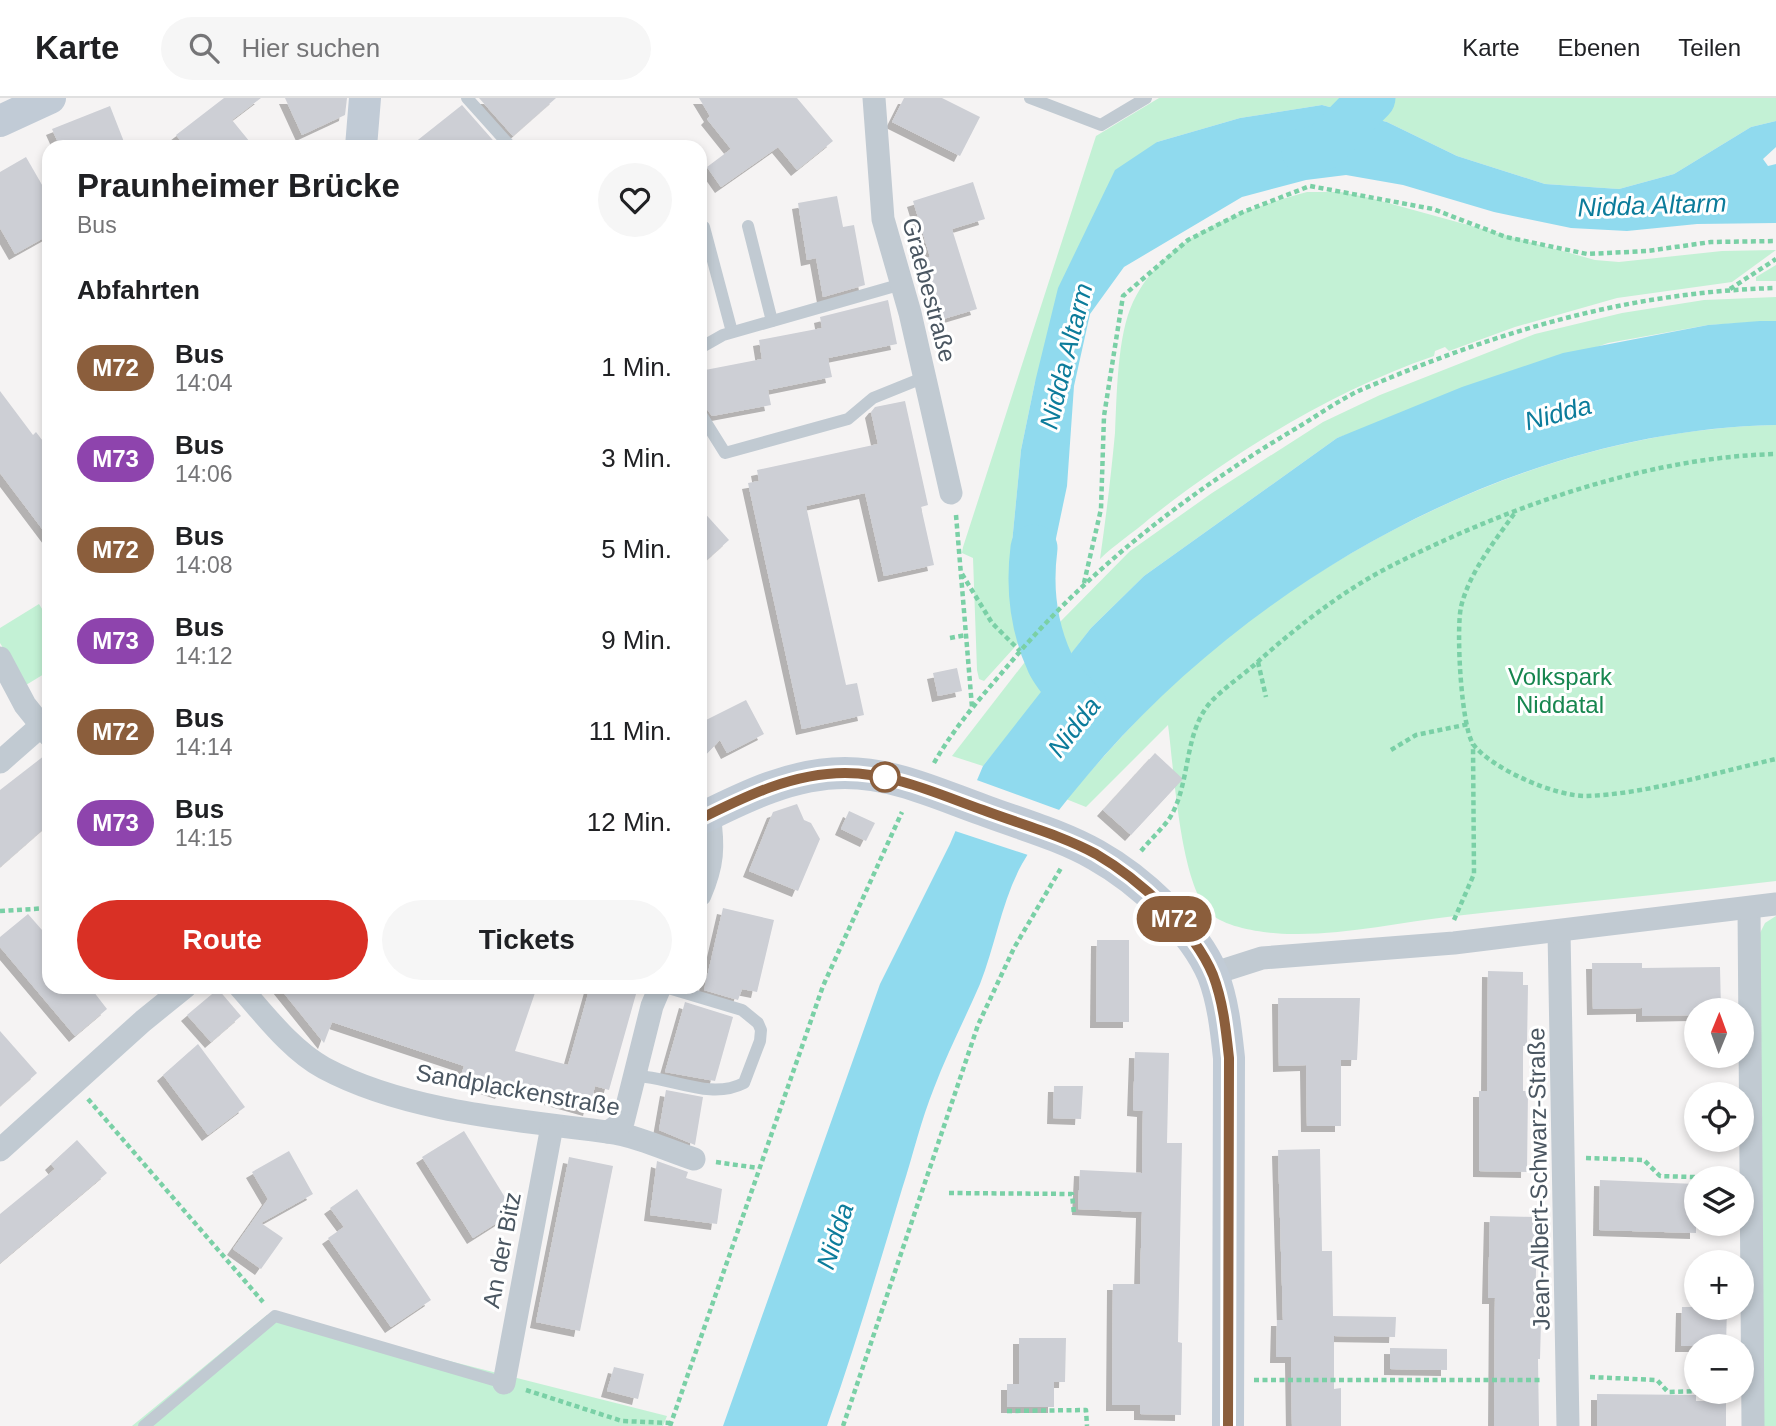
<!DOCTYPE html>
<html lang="de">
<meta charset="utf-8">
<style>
body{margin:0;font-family:Arial,sans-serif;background:#f6f6f6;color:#202124;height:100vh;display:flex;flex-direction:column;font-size:26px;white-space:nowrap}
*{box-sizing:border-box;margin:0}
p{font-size:23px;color:#757577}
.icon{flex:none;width:38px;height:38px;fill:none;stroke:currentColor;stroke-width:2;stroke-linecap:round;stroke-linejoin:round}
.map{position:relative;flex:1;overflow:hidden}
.panel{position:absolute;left:42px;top:42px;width:665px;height:854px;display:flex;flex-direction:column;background:#fff;border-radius:21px;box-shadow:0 4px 10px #0003}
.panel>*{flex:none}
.badge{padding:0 14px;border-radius:23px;font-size:24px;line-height:46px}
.needle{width:46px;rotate:1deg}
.controls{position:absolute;left:1684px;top:900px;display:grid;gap:14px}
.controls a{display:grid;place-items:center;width:70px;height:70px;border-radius:50%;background:#fff;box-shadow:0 4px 10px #0003;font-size:35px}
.map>.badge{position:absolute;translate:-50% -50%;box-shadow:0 0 0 4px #fff}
h2{padding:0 35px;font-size:26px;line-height:63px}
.round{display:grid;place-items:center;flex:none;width:74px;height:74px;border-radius:37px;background:#f6f6f6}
.overview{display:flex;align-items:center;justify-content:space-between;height:119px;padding:0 35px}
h1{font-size:33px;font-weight:600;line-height:52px}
.cta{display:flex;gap:14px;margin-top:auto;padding:14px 35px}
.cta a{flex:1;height:80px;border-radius:42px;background:#d93025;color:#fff;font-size:28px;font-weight:600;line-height:80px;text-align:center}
.cta a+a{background:#f6f6f6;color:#202124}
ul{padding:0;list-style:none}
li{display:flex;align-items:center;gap:21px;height:91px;padding:0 35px}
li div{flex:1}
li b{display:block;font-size:26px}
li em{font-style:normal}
li .badge{min-width:77px;font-weight:700;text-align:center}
header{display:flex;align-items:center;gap:42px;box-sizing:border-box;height:98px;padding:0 35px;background:#fff;border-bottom:2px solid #e0e0e0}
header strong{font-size:33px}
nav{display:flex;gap:38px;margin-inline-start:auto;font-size:24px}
.search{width:490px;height:63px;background:#f6f6f6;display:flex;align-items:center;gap:18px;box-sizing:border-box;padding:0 24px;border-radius:38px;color:#757577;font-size:26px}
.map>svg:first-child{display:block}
.green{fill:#c3f1d5}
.water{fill:#90daee}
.pier{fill:#f5f3f3}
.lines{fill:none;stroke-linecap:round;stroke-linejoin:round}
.river{stroke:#90daee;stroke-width:47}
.building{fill:#cdcfd5;filter:url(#shadow)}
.path{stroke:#7ad0a6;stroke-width:4.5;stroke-dasharray:5 3.5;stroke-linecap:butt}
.lane{stroke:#c1cad2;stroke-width:12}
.street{stroke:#c1cad2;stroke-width:23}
.secondary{stroke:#c1cbd6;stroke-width:32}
.line-casing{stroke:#fff;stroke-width:16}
.line{stroke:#8b5e3c;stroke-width:10}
.stop-dot{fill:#fff;stroke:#8b5e3c;stroke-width:3.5}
.labels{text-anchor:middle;stroke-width:6;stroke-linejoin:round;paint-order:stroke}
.street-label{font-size:24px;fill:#4a5661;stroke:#fff}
.park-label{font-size:24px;fill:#17864f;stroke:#fff}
.water-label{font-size:26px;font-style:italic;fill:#0c7c9b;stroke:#fff}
</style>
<header>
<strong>Karte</strong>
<div class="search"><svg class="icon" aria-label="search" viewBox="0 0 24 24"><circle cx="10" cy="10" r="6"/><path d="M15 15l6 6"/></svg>Hier suchen</div>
<nav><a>Karte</a><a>Ebenen</a><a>Teilen</a></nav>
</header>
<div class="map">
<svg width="1776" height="1328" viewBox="0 0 1776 1328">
<defs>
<filter id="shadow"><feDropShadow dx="-6" dy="6" stdDeviation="0" flood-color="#0004"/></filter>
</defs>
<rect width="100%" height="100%" fill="#f5f3f3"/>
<!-- green -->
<g class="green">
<path d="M1159 0H1776V23L1751 29 1674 76 1619 91 1545 86 1457 58 1387 24 1322 7 1240 20 1157 44 1035 284 1021 352 1012 445 1016 514 1041 520 984 583 979 581 977 572 973 460 962 455 963 449 1096 38Z"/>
<path d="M1307 94H1341L1370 100 1595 162 1619 164 1722 153 1776 152 1732 184 1617 200 1515 229 1449 253 1445 249 1435 253 1434 258C1332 293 1234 354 1149 421 1133 435 1114 447 1100 461 1106 419 1111 378 1115 335 1117 297 1117 238 1133 204 1165 137 1241 112 1307 94Z"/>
<path d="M1776 167V183H1756V179Z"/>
<path d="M1776 199V223L1708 227 1608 245 1337 340 1144 478 1091 530 1065 564 1058 526 1130 453 1212 395 1323 324 1380 297 1535 236 1622 215 1704 202Z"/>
<path d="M1776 327V783C1669 796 1562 806 1455 818 1400 824 1347 837 1292 836 1270 836 1228 831 1211 816 1180 789 1174 670 1168 627L1086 709 1066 701C1114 647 1162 591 1218 546 1375 422 1574 331 1776 327Z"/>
<path d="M39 506 49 522V573L26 587 0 545V530Z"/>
<path d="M1038 547 1051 584 983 668 952 658Z"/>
<path d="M1776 818V1328H1761L1760 835 1765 825Z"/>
<path d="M267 1217 667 1318 663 1328H132Z"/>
</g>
<!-- water -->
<g class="water">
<path d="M1322 7 1387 24 1457 58 1545 86 1619 91 1674 76 1751 29 1776 23V49L1763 61 1768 68 1776 66V125L1697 126 1627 133 1571 130 1494 114 1403 87 1346 77 1306 82 1242 99 1124 169 1090 216 1074 288 1067 388 1051 464 1034 515 1017 511 1012 445 1021 352 1035 284 1058 190 1115 72 1157 44 1240 20Z"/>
<path d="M1760 223H1776V327C1524 332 1269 472 1104 658 1075 692 1045 726 1022 766 1002 802 995 848 980 886 965 921 947 955 934 990 921 1022 913 1057 902 1091 878 1170 855 1250 827 1328H723L880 886 950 746 983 668 1091 530 1144 478 1337 340 1462 289 1563 255 1708 227Z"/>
</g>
<!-- pier -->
<path class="pier" d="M974 681 1062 713 1031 758 952 732Z"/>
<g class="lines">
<!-- river -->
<g class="river">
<path d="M1305 53 1325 48 1372 0"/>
<path d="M1034 450C1029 489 1033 528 1050 565 1057 580 1073 595 1084 609"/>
</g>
</g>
<!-- building -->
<g class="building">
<path d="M224 0H261L232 22 254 49H186L176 37Z"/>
<path d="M285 0H347L345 17 302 37Z"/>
<path d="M479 0H556L513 38Z"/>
<path d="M699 0H797L833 43 797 72 778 49 721 89 707 69 731 51 707 21 710 18Z"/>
<path d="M904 0H942L980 19 960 58 892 24Z"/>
<path d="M462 7 499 49H409Z"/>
<path d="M110 8 126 49H60L52 31Z"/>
<path d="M26 59 49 99V137L15 156 0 130V74Z"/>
<path d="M973 84 985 121 952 131 977 211 940 222 921 161 930 159 913 103Z"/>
<path d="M837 98 843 129 854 127 865 187 823 199 816 160 807 162 798 105Z"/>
<path d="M888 202 897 246 828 260 832 279 768 292 771 307 712 318 704 307 700 273 762 261 759 242 822 230 820 219Z"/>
<path d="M0 293 33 337 36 334 49 351V440L0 375Z"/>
<path d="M905 303 928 407 921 409 934 467 884 478 865 395 806 408 846 587 857 585 864 617 802 631 748 385 759 383 757 372 878 346 871 314 875 309Z"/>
<path d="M700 410 729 442 700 468Z"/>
<path d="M957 570 962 593 938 598 933 575Z"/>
<path d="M746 602 764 636 727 655 720 642 700 663V625Z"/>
<path d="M49 654V726L0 769V692Z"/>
<path d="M1155 655 1183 681 1131 737 1103 712Z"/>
<path d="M797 706 804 722 811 725 820 741 798 793 749 773 773 714Z"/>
<path d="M849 713 875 725 866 743 841 731Z"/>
<path d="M723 810 774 822 757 894 742 891 738 902 704 892Z"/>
<path d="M28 816 49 840V889H90L107 911 75 938 0 849V839Z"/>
<path d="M1097 842H1129V924H1096Z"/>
<path d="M1592 865H1642V870L1720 869 1721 912H1696V917L1642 918V910L1593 911Z"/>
<path d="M1488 873 1523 874V887H1528L1527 948H1523V993H1528L1527 1074 1479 1073V993H1487Z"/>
<path d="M279 889H537L515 953 568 967 590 889H638L609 992 595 988 589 1012 504 988 501 995 460 981 464 968 332 924 324 945Z"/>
<path d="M218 891 241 918 211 944 187 917Z"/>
<path d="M1278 900H1360L1357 962H1341V1028H1307L1306 967 1279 968Z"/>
<path d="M685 904 733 919 715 983 665 974Z"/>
<path d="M0 933 37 975 0 1008Z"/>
<path d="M198 946 245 1009 208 1037 163 977Z"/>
<path d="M1135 954 1169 955 1167 1045H1182L1178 1244 1182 1245 1181 1317 1140 1316V1307H1112L1113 1186H1140L1142 1114 1078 1111 1080 1072 1142 1075 1143 1013 1133 1012Z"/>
<path d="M1054 988H1083L1081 1021 1053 1020Z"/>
<path d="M666 992 703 999 695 1047 659 1032Z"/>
<path d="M464 1033 514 1114 473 1140 422 1059Z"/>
<path d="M77 1042 107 1075 0 1165V1116L55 1071 51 1066Z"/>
<path d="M1320 1051 1322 1153H1332L1333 1218 1396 1219 1395 1239 1334 1238V1291L1341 1290V1328H1292L1291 1259H1276L1277 1222H1283L1278 1052Z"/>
<path d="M289 1053 313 1096 261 1125 283 1140 261 1171 233 1151 268 1101 252 1074Z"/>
<path d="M569 1059 613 1068 580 1233 536 1224Z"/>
<path d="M657 1063 688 1074 686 1080 722 1091 717 1126 650 1117Z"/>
<path d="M1600 1082 1696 1086V1135L1599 1132Z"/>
<path d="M357 1091 431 1202 391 1229 328 1140 344 1129 330 1110Z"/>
<path d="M1490 1118 1537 1119 1535 1223H1541L1540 1261H1538L1539 1328H1494L1495 1200H1488Z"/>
<path d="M1682 1209H1727L1726 1248H1681Z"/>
<path d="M1019 1240H1066L1065 1284H1054V1309H1007V1286H1019Z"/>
<path d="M1390 1250 1447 1251V1272L1390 1271Z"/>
<path d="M614 1269 644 1276 638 1301 607 1293Z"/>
<path d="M1597 1296 1696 1297V1303H1726V1328H1597Z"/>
</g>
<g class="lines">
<!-- path -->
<g class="path">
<path d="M1730 191 1776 161"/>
<path d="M1514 416C1494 444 1469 475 1461 509 1456 532 1461 627 1473 646 1491 671 1557 699 1587 698 1646 696 1718 674 1776 661"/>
<path d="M956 417 972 609"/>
<path d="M962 476 992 525 1020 553"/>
<path d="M1084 485 1101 411 1104 318 1123 198 1188 142 1243 114 1310 88 1433 111 1506 139 1587 156 1647 153 1711 144 1776 143"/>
<path d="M950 540 966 537"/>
<path d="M1258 564 1266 599"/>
<path d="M1391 652 1416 637 1469 626"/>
<path d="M934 665C955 628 983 597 1011 564 1090 470 1189 394 1295 331 1317 318 1340 301 1363 291 1499 233 1628 194 1776 190"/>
<path d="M1141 753C1150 742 1161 732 1169 721 1191 687 1183 638 1209 606 1221 592 1239 580 1253 568 1294 531 1342 493 1391 468 1505 410 1647 359 1776 356"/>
<path d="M0 813 49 810"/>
<path d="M1454 822 1474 776 1473 646"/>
<path d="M88 1001 263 1204"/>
<path d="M1586 1060 1644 1062 1660 1078 1728 1080"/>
<path d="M716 1064 758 1070"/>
<path d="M949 1095 1072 1096 1074 1116"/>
<path d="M1590 1279 1657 1282 1668 1294 1703 1293"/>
<path d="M1254 1282H1543"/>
<path d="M526 1292 622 1323 670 1325"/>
<path d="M1007 1313 1086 1312 1087 1328"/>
<path d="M670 1328 823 888 902 714"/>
<path d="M843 1328 978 927 1014 850 1061 770"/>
</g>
<!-- lane -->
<g class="lane">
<path d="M467 0 511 49"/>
<path d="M1030 0 1101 27 1146 0"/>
<path d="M748 128 772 223"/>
<path d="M704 129 732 234"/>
<path d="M700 250 723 237 902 186"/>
<path d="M700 315 725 355 848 321 873 300 925 279"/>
<path d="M637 973 646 979C679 983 713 1001 744 985L760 943 761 932 758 925 742 912 665 889"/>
<path d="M144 1328 275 1218 504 1285"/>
</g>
<!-- street -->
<g class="street">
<path d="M874 0 883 121 910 215 951 395"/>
<path d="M0 560 25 607 49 637"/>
<path d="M0 664 42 627"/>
<path d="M700 797C713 767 714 749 709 716"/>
<path d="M1749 810 1753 1328"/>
<path d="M1559 833 1568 1328"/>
<path d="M1212 876 1262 860 1454 845 1776 806"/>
<path d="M240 889C265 917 291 952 324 970 406 1014 517 1022 608 1034 637 1038 667 1052 694 1061"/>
<path d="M608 1034 623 1024 652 908 660 889"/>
<path d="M0 1052 143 923 185 889"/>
<path d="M504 1285 552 1028"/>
</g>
<!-- secondary -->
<g class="secondary">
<path d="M0 23 50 0"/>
<path d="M361 49 365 0"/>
<path d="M700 721C746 698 793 675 845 675 894 675 938 696 983 712 1020 726 1061 737 1096 757 1139 781 1194 831 1213 877 1223 903 1226 932 1229 960L1228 1328"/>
</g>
</g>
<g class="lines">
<defs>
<path id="line" d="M700 721C746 698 793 675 845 675 893 675 938 696 983 712 1020 726 1061 737 1096 756 1139 781 1194 831 1213 877 1223 903 1226 932 1229 960L1228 1328"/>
</defs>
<!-- line casing -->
<use href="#line" class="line-casing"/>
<!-- line -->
<use href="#line" class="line"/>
</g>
<!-- markers -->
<circle class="stop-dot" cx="885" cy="679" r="14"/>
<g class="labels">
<!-- street labels -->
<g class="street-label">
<text transform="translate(929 192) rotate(75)" y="8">Graebestraße</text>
<text transform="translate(518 992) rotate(10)" y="8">Sandplackenstraße</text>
<text transform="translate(1539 1081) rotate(-91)" y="8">Jean-Albert-Schwarz-Straße</text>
<text transform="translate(502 1152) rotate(-79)" y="8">An der Bitz</text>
</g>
<!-- park labels -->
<g class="park-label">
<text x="1560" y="587">Volkspark<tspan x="1560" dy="28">Niddatal</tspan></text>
</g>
<!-- water labels -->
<g class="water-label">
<text transform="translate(1652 107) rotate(-2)" y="9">Nidda Altarm</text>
<text transform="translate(1066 258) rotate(-76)" y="9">Nidda Altarm</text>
<text transform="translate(1558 315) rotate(-15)" y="9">Nidda</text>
<text transform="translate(1074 629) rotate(-52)" y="9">Nidda</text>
<text transform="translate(835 1138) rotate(-72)" y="9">Nidda</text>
</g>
</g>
</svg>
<div class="controls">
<a><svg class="needle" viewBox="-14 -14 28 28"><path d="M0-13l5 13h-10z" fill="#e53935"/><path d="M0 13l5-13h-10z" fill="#757577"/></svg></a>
<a><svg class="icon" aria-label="locate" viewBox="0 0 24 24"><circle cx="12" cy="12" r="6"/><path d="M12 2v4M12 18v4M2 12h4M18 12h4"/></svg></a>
<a><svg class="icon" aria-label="layers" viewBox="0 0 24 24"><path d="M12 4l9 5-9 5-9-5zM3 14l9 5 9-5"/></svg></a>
<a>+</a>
<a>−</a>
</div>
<b class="badge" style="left:1174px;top:821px;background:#8b5e3c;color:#fff">M72</b>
<section class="panel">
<div class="overview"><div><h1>Praunheimer Brücke</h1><p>Bus</p></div><a class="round"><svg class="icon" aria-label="heart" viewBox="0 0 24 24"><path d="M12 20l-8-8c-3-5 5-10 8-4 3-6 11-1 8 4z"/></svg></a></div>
<h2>Abfahrten</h2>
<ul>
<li><span class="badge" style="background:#8b5e3c;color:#fff">M72</span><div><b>Bus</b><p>14:04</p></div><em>1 Min.</em></li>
<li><span class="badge" style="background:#8e44ad;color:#fff">M73</span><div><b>Bus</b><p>14:06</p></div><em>3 Min.</em></li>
<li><span class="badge" style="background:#8b5e3c;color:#fff">M72</span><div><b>Bus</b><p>14:08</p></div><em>5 Min.</em></li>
<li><span class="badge" style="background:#8e44ad;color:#fff">M73</span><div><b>Bus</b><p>14:12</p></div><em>9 Min.</em></li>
<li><span class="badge" style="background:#8b5e3c;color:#fff">M72</span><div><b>Bus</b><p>14:14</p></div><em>11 Min.</em></li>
<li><span class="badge" style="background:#8e44ad;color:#fff">M73</span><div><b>Bus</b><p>14:15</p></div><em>12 Min.</em></li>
</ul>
<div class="cta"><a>Route</a><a>Tickets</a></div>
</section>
</div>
